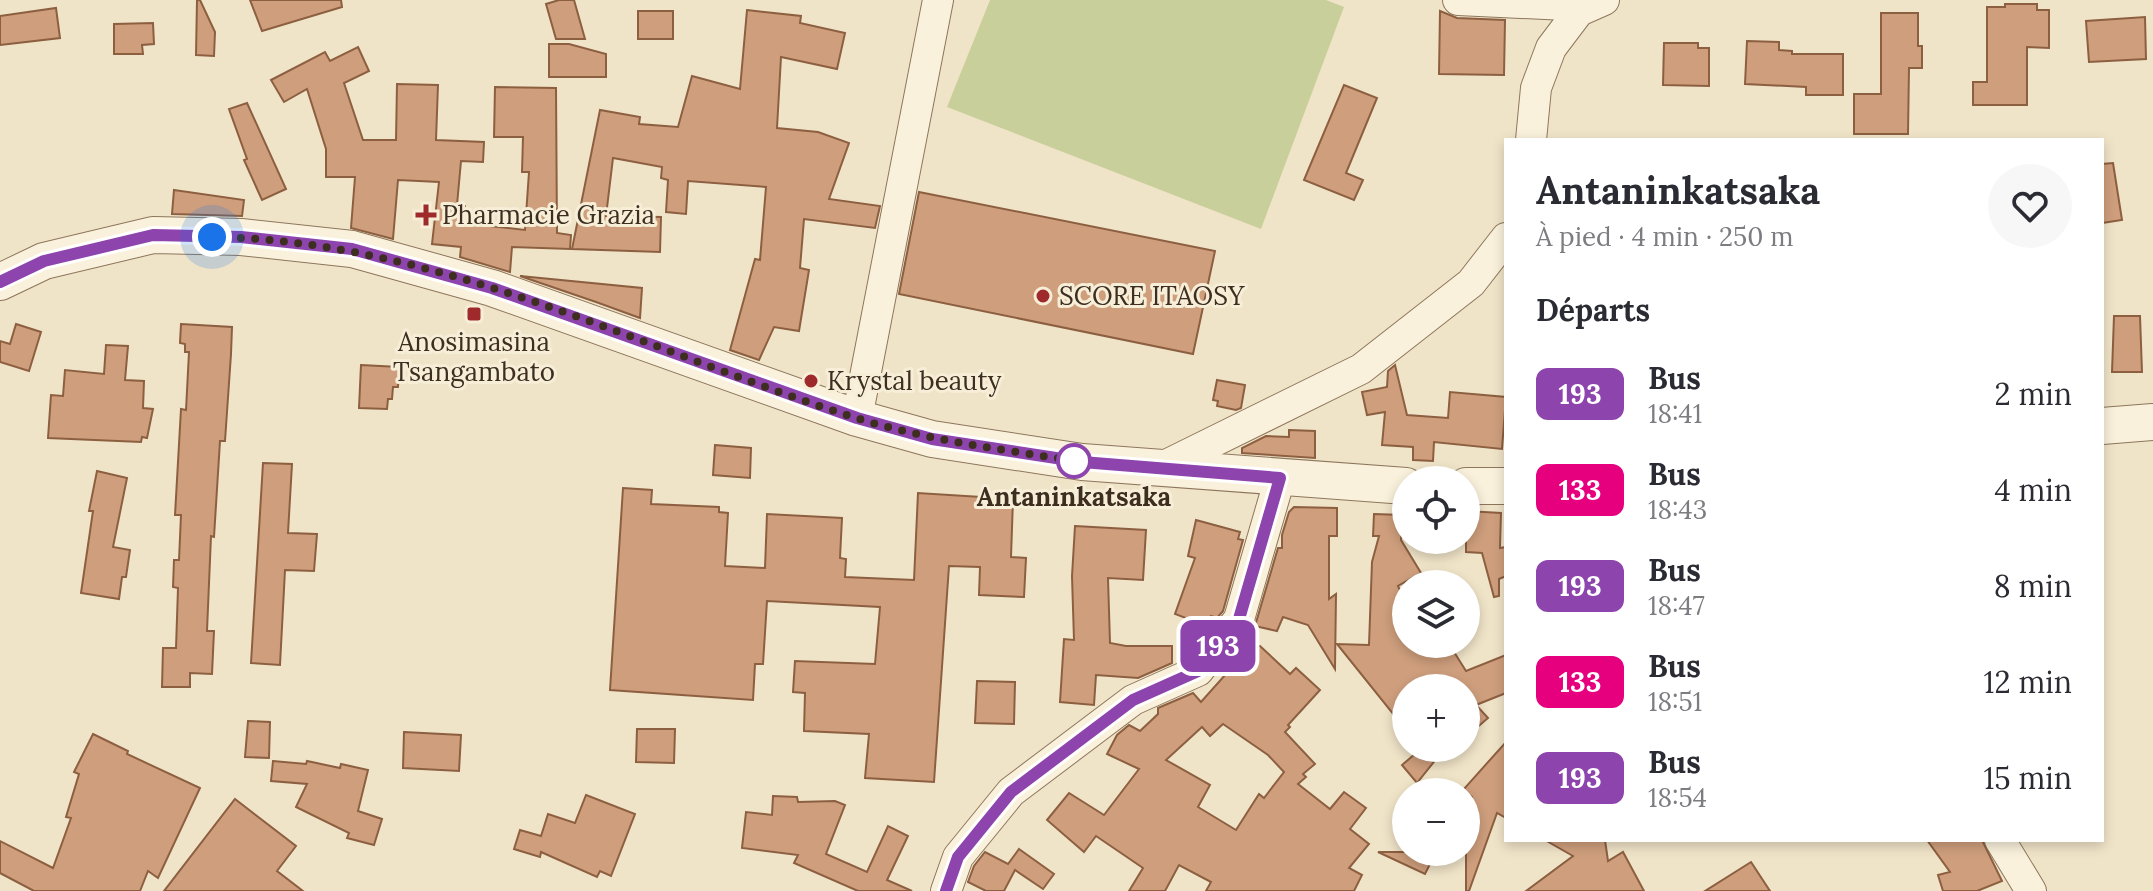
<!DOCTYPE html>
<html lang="fr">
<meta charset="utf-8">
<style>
body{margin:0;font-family:Lora,serif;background:#f7f7f7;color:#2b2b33;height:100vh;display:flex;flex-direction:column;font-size:30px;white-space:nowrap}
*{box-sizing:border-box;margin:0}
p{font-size:26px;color:#7c7c81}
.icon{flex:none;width:44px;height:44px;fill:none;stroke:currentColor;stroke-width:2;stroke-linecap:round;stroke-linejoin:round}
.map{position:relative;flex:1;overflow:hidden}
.drawer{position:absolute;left:1504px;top:138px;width:600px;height:704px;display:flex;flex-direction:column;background:#fff;border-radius:0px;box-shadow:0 4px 12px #0003}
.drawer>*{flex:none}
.badge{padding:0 16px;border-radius:12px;font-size:28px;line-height:52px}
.buttons{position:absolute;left:1392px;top:466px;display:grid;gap:16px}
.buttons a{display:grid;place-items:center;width:88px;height:88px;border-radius:50%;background:#fff;box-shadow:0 4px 12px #0003;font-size:40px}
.you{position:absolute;width:40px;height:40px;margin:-20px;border:6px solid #fff;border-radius:50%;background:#1a73e8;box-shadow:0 0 0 12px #1a73e833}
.map>.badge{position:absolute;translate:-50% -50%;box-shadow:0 0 0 4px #fff}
h2{padding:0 32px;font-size:30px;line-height:72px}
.round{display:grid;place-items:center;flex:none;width:84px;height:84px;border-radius:42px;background:#f7f7f7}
.overview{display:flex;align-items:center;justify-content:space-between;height:136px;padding:0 32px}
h1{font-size:38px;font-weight:800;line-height:60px}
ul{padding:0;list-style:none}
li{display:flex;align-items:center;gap:24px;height:96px;padding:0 32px}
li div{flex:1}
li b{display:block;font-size:30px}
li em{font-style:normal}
li .badge{min-width:88px;font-weight:700;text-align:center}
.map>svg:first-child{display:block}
.green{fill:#c9cf9b}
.building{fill:#cf9f7d;stroke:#8d5f41;stroke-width:2;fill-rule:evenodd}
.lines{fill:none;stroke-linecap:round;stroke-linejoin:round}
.minor-casing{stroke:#8d765c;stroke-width:32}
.tertiary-casing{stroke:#8d765c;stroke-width:38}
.minor{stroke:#faf1dc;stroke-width:30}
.tertiary{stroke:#faf1dc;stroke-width:36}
.line-casing{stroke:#fff;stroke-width:18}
.line{stroke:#8e44ad;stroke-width:12}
.walk{stroke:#3d2e20;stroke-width:8;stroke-dasharray:0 14.4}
.poi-dot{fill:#9e2a2b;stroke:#f7eed8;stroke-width:3}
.stop-dot{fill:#fff;stroke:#8e44ad;stroke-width:4}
.labels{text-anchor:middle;stroke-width:6;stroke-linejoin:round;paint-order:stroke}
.poi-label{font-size:26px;fill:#3d2e20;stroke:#f7eed8;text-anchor:start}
.stop-label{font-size:26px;font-weight:bold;fill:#3d2e20;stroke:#f7eed8}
</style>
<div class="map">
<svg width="2153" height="891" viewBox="0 0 2153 891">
<rect width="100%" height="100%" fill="#f0e4c8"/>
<!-- green -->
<path class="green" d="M990 0H1326L1344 7 1261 229 947 107Z"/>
<!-- building -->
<g class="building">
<path d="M197 0H200L215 32 214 56 196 55Z"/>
<path d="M250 0H341L342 7 262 31Z"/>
<path d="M559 0H574L585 39H556L546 4Z"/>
<path d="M2005 4H2037V10H2049V48L2027 47V105H1973V82H1987V7H2005Z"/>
<path d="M56 8 60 38 0 45V16Z"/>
<path d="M747 10 801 16 800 23 845 33 837 69 781 57 777 128 818 132 849 143 829 199 880 206 875 228 804 219 800 268 809 270 799 331 774 327 759 360 730 350 755 259 760 260 766 187 688 181 686 214 666 212 668 180 661 178 662 167 613 158 606 216 661 217 660 252 572 249 600 110 640 117 639 124 678 127 692 76 740 89Z"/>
<rect x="638" y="11" width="35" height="28"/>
<path d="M1440 11 1457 18 1505 20 1504 75 1439 74Z"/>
<path d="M1881 13H1918V46H1922V68H1909L1908 134H1854V94H1881Z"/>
<path d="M2145 17 2146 59 2089 62 2086 21Z"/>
<path d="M153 23 154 44 142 45 143 54H114V24Z"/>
<path d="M1747 41 1779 42V50L1792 51V54H1843V95H1806V87L1745 84Z"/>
<path d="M1664 43H1698V48H1709V86L1663 85Z"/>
<path d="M549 44H569L606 54V77H549Z"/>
<path d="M358 47 369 71 344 83 363 140H396L397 84 438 85 436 140 484 142 483 162 461 161 457 205 465 206 463 223 525 230 529 172H522L523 137H494L495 87 556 88 557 233 571 235 570 249 512 247 510 272 460 257 461 247 432 244 439 182 398 180 393 239 351 228 355 177H326V149L307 89 284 102 271 80 325 52 330 61Z"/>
<path d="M1344 85 1377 98 1346 173 1363 180 1354 200 1304 180Z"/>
<path d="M247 103 286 189 262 200 244 160 247 159 229 109Z"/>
<path d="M2113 163 2122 220 2102 223V164Z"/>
<path d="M174 190 244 200 242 216 172 214Z"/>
<path d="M919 192 1215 251 1193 354 899 294Z"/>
<path d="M520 276 642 288 640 318 596 302Z"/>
<path d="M2114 316H2140L2142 372H2112Z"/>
<path d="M16 324 41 332 29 371 0 362V341L10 344Z"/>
<path d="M181 324 232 327 231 354 225 441H220L214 537 211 536 207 631H214L212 674 190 673V687H162L163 648H176L178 588 173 587 174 560H179L181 515H175L181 409 186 410 189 352H185V344L180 343Z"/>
<path d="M106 345 128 346 125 380 144 381 143 408 153 409 147 438 142 437 141 442 48 438 51 395 63 396 65 370 104 374Z"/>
<path d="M361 365 399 367 398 387H393L392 399H388L387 409 359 408Z"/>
<path d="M1395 365 1407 415 1448 418 1450 392 1506 397 1502 449 1434 442 1433 461 1413 460V447L1382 445 1385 412 1367 415 1362 392 1387 387 1388 371Z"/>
<path d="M1217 380 1245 385 1241 408 1236 410 1217 406 1218 401 1213 400Z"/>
<path d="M1289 430 1315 431V458L1242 453V448L1266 436 1289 437Z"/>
<path d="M715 445 751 448 750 478 713 475Z"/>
<path d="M263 463 292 464 288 533 317 534 314 571 285 570 280 665 251 663Z"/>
<path d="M97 471 127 478 113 547 130 550 126 577H122L119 599 81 593 93 511H89Z"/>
<path d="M623 488 652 490 651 504 719 507V512L728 513 725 566 765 568 767 514 842 518 840 558 846 559 845 577 914 580 918 493 1013 499 1011 557 1026 558 1024 597 979 595 980 567 949 566 934 782 865 778 869 734 804 731 805 693 793 692 795 661 875 664 880 607 767 601 763 664H755L753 700 610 690Z"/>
<path d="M1294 507 1337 508V536H1329V599L1336 594 1335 669 1308 625 1283 617 1277 631 1255 626 1278 548H1282V535L1289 512Z"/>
<path d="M1466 511 1501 513 1500 548 1506 547V576L1499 579V596L1494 597 1482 553 1466 552Z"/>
<path d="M1374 514 1402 515 1401 540 1421 573 1398 586 1406 603V613L1396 619 1406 632V644H1449L1466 671 1506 655V693L1476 705 1488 718 1466 737V688H1406V730L1337 644 1369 645 1372 562 1379 536H1373Z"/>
<path d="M1196 520 1240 532 1238 539 1243 540 1223 611 1217 618 1211 616 1207 626 1175 614 1195 558 1188 556Z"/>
<path d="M1075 526 1146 530 1143 580 1108 578 1110 643 1126 646H1172V663L1138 678 1096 675 1094 705 1060 702 1064 639 1074 640 1072 576Z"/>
<path d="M1251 646H1260L1290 674 1296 668 1320 690 1288 725 1290 727 1285 732 1315 764 1303 774 1306 777 1298 784 1330 809 1344 792 1366 808 1350 829 1369 844 1349 868 1362 875 1354 891H1206L1211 882 1179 865 1165 891H1129L1143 868 1096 836 1084 852 1047 820 1069 793 1104 815 1139 769 1107 754 1117 735 1129 725 1140 731 1158 714V708L1193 693 1201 702ZM1223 724 1268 755 1284 772 1264 798 1259 794 1236 830 1198 807 1210 785 1166 760 1202 727 1210 736Z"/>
<path d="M977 681 1015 682 1014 724 975 723Z"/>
<path d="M248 721 270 722 269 758 245 757Z"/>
<path d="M637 729H675L674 763 636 762Z"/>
<path d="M404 732 461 735 459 771 403 768Z"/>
<path d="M93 734 128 751 127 754 200 788 158 878 148 871 140 891H34L0 873V841L53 868 71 818 66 817 79 774 74 772Z"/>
<path d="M1506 742V818L1497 813 1469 891H1466V814L1472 797 1463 790Z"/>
<path d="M1422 748H1445L1417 783 1402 765Z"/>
<path d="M273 761 306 764 307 761 340 768 341 764 368 770 358 811 382 819 374 845 347 838 349 833 296 807 307 784 271 781Z"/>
<path d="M586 795 635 814 611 876 600 871 597 877 541 852 540 857 514 849 520 830 541 836 548 814 575 823Z"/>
<path d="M773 796 797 797 798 802 835 801 845 805 826 854 867 872 888 826 908 836 887 880 912 891H858L794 863 798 855 742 848 746 812 772 815Z"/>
<path d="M235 799 296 846 277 871 303 891H164Z"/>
<path d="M1545 840H1605L1608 861 1623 852 1644 891H1526L1573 856Z"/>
<path d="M1927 840H1982L2002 881 1977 891H1943L1938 875 1950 872Z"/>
<path d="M1019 849 1054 874 1043 889 1015 870 1004 891H986L968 882 974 866 985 852 1008 864Z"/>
<path d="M1378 852H1436L1425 874Z"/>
<path d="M1751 862 1770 891H1705Z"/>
</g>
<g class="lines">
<defs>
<g id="minor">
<path d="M1458 0 1566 5 1581 0"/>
<path d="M1531 140 1536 88 1551 48 1579 11 1604 0"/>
<path d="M857 418 938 0"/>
<path d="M1158 469 1361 369 1471 283 1506 238"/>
<path d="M2000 840 2031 891"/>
<path d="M946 891 958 857 1011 792 1133 700 1198 671 1239 619 1280 478"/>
</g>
<g id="tertiary">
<path d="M0 282 44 261 153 235 241 237 352 249 492 288 857 418 932 439 1082 462 1406 486"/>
<path d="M2102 426 2153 422"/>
<path d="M1466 486H1506"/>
</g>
</defs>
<!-- minor casing -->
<use href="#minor" class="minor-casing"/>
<!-- tertiary casing -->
<use href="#tertiary" class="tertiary-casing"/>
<!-- minor -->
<use href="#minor" class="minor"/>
<!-- tertiary -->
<use href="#tertiary" class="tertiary"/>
</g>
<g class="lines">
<defs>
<path id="line" d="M0 282 44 261 153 235 241 237 352 249 492 288 857 418 932 439 1082 462 1280 478 1239 619 1198 671 1133 700 1011 792 958 857 946 891"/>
</defs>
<!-- line casing -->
<use href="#line" class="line-casing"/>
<!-- line -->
<use href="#line" class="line"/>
<!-- walk -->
<path class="walk" d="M212 237C438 240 645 351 856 418 930 441 1006 450 1082 462L1074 461"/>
</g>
<!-- markers -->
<g class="poi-dot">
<path d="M422 203h8v8h8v8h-8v8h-8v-8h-8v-8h8z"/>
<circle cx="1043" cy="296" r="8"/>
<rect x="466" y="306" width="16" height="16" rx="4"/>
<circle cx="811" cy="381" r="8"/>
</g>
<circle class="stop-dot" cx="1074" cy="461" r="16"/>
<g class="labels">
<!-- poi labels -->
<g class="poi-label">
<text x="442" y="224">Pharmacie Grazia</text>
<text x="1059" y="305">SCORE ITAOSY</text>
<text x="474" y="351" text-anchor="middle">Anosimasina<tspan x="474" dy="30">Tsangambato</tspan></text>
<text x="827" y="390">Krystal beauty</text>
</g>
<!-- stop labels -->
<g class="stop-label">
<text x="1074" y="506">Antaninkatsaka</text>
</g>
</g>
</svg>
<div class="buttons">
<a><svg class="icon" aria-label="locate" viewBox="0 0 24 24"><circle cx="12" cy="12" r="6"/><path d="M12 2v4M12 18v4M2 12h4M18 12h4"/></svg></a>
<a><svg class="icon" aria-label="layers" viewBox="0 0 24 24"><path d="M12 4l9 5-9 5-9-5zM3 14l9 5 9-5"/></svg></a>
<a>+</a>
<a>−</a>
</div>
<div class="you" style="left:212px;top:237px"></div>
<b class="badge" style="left:1218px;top:646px;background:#8e44ad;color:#fff">193</b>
<section class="drawer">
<div class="overview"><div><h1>Antaninkatsaka</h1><p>À pied · 4 min · 250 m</p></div><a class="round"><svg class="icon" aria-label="heart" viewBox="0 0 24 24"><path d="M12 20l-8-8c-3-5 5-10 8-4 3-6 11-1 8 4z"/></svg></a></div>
<h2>Départs</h2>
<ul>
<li><span class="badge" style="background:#8e44ad;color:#fff">193</span><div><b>Bus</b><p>18:41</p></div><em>2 min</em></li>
<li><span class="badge" style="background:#e6007e;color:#fff">133</span><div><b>Bus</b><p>18:43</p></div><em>4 min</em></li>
<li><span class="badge" style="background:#8e44ad;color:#fff">193</span><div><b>Bus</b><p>18:47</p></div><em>8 min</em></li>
<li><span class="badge" style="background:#e6007e;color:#fff">133</span><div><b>Bus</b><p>18:51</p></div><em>12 min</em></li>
<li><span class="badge" style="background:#8e44ad;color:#fff">193</span><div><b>Bus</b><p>18:54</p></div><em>15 min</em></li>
</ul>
</section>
</div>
